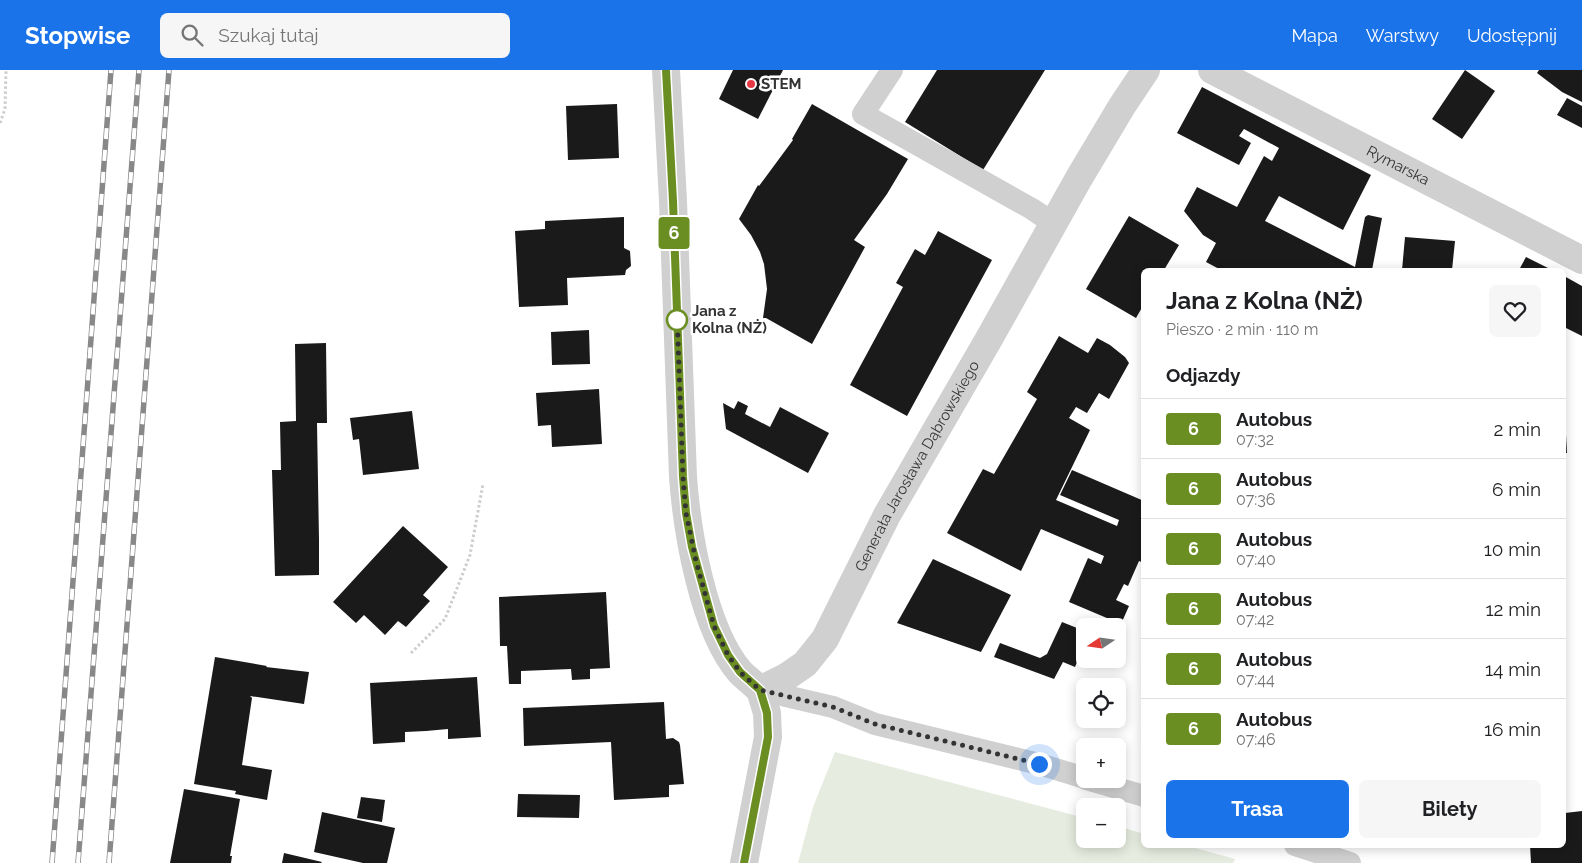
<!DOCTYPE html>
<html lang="pl">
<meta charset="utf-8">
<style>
body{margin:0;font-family:Raleway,sans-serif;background:#f6f6f6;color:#202124;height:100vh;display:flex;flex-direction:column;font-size:19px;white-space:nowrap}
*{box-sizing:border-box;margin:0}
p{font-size:16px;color:#757577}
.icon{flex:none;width:28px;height:28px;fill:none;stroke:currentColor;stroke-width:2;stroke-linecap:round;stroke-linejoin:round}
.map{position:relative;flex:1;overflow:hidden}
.sheet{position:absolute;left:1141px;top:198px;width:425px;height:580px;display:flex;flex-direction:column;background:#fff;border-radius:8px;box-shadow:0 2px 12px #0003}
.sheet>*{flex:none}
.badge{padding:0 10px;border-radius:4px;font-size:18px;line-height:32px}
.needle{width:32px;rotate:257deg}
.fabs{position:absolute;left:1076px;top:548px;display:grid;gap:10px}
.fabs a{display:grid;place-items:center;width:50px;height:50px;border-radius:8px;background:#fff;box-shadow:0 2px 12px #0003;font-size:25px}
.you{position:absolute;width:25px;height:25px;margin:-12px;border:4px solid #fff;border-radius:50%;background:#1a73e8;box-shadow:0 0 0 8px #1a73e833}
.map>.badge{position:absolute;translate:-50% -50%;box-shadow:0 0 0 2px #fff}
h2{padding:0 25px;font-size:19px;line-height:45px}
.round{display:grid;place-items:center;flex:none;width:52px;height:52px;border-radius:8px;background:#f6f6f6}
.head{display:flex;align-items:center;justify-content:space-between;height:85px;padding:0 25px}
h1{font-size:24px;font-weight:700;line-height:38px}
.button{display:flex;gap:10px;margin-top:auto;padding:10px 25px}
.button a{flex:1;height:58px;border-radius:8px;background:#1a73e8;color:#fff;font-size:20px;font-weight:700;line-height:58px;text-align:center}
.button a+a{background:#f6f6f6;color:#202124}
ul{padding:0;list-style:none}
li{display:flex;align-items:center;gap:15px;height:60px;padding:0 25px;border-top:1px solid #e0e0e0}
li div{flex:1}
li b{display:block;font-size:19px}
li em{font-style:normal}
li .badge{min-width:55px;font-weight:700;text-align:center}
header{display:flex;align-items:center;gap:30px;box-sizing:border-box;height:70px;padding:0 25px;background:#1a73e8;color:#fff}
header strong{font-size:24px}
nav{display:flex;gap:28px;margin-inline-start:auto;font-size:18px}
.search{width:350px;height:45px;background:#f6f6f6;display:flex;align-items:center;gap:12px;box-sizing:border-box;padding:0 18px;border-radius:8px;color:#757577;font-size:19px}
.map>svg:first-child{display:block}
.green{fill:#e6ecdf}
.building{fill:#1a1a1a}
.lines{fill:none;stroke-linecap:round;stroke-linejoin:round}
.path{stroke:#cdcdcd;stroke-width:3;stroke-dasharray:2.5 2.5;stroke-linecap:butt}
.service{stroke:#d0d0d0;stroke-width:22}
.minor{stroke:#d0d0d0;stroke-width:28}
.rail-casing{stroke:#888;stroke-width:5.5}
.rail{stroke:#fff;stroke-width:4;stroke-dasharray:11;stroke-linecap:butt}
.line-casing{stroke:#fff;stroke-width:11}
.line{stroke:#6b8e23;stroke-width:8}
.walk{stroke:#333;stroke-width:5;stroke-dasharray:0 9}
.poi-dot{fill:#e63946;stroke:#fff;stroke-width:2}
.stop-dot{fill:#fff;stroke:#6b8e23;stroke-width:2.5}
.labels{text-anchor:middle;stroke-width:5;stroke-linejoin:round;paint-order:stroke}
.poi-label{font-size:15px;font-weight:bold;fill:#333;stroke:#fff;text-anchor:start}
.street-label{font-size:15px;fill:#333;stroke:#fff}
.stop-label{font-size:15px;font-weight:bold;fill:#333;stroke:#fff;text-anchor:start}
</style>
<header>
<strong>Stopwise</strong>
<div class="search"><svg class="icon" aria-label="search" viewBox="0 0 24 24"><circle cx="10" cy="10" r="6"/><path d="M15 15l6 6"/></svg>Szukaj tutaj</div>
<nav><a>Mapa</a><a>Warstwy</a><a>Udostępnij</a></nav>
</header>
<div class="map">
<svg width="1582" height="793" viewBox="0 0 1582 793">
<rect width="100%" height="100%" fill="#fff"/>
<!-- green -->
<path class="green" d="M835 682 1085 748V769H1118V756L1144 764V775H1184L1235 789 1233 793H798L813 737Z"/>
<!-- building -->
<g class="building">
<path d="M733 0H783L758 49 719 29Z"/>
<path d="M937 0H1045L983 100 905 52Z"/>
<path d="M1465 0 1495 21 1462 69 1432 49Z"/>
<path d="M1539 0H1582V32L1562 22 1537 3Z"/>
<path d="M1202 17 1371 105 1343 160 1279 126 1265 151 1355 197 1365 147 1368 145 1382 148 1372 200H1221L1206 192 1216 173 1203 165 1184 141 1197 117 1237 137 1264 86 1272 91 1279 78 1244 59 1239 66 1251 73 1239 95 1177 63Z"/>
<path d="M1567 28 1582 36V58L1557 45Z"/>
<path d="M617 34 619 88 568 90 566 36Z"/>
<path d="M812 34 908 89 887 124 854 170 865 177 812 274 766 248H763L767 219 764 194 760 182 751 165 739 149 758 115 759 116 793 70 792 69Z"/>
<path d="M1129 146 1179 175 1164 200H1144V234L1136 248 1086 219Z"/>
<path d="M624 147V178L630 181 631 196 626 200 625 205 567 208 568 235 519 237 515 161 545 159V151Z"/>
<path d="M938 161 992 190 907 346 850 315 903 217 896 213 915 179 925 185Z"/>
<path d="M1405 167 1455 171 1452 200H1402Z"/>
<path d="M1526 187 1552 200H1519Z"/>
<path d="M1564 206 1582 216V266L1564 257Z"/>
<path d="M589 260 590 294 552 295 551 262Z"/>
<path d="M1059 266 1088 283 1097 268 1110 275 1125 287 1129 293 1109 329 1099 323 1087 343 1076 337 1069 348 1090 360 1056 430 1117 456 1119 450 1060 425 1072 400 1144 431V493L1139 491 1128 516 1124 514 1116 530 1129 536 1121 554 1069 532 1088 488 1101 494 1104 486 1041 459 1021 501 947 463 983 399 994 404 1037 329 1027 322Z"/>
<path d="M326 273 327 353H317L319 470V505L275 506 272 400H281L280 352 296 351 295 274Z"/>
<path d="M599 319 602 374 552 377 551 355 538 356 536 323Z"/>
<path d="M738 331 748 336 745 344 770 357 780 337 829 363 808 403 726 359 723 333 734 339Z"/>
<path d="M412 341 419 399 363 405 359 369 353 370 350 348Z"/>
<path d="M1564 347H1565L1567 383H1564Z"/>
<path d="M403 456 448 497 423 525 430 531 406 557 398 551 385 565 364 545 356 553 333 532Z"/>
<path d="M933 489 1011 525 981 582 897 553Z"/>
<path d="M606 522 610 598 590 599V609L572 610 571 599 521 601V614H509L507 576H500L499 527Z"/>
<path d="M1062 552 1082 560 1078 572 1084 575 1075 597 1063 592 1054 609 994 587 1000 573 1040 588 1047 584Z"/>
<path d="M215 587 267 596 266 597 309 602 304 634 250 626 252 628 242 695 272 700 267 730 235 724 236 721 194 714Z"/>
<path d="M477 607 481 667 448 669V659L426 661 405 662V672L373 674 370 613Z"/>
<path d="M664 632 666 669 673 668 679 672 680 675 684 714 669 715V727L614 730 611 672 524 676 523 638Z"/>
<path d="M184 719 240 729 230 786H232L231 793H170Z"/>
<path d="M518 724 580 725 579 748 517 747Z"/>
<path d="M361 727 385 730 382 752 357 748Z"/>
<path d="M1582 741V793H1531L1530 775H1564L1565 743Z"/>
<path d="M322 742 395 758 387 793H363L314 782Z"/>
<path d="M284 783 322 792 321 793H282Z"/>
</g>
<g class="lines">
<!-- path -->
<g class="path">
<path d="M0 53 5 39 6 0"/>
<path d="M411 583 445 549 470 485 483 414"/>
</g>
<!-- service -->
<g class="service">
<path d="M892 0 863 44 1032 139 1053 153"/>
<path d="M760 620 833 637 875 654 1039 694 1085 708"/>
<path d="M1086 709 1144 726"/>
<path d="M1295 775 1350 793"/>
</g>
<!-- minor -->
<g class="minor">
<path d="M666 0 673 131 683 407C687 462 703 559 740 602 746 608 754 614 760 620"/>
<path id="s1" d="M1212 0 1582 190"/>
<path id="s2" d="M760 620 786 607 805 594 825 569 887 445 990 267 1079 108 1122 36 1146 0"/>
<path d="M744 793 768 667 767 643 760 620"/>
</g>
<defs>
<g id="rail">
<path d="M52 793 111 0"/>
<path d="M78 793 139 0"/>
<path d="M109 793 169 0"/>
</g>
</defs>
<!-- rail casing -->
<use href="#rail" class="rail-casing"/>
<!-- rail -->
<use href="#rail" class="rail"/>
</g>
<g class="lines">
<defs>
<path id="line" d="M666 0 673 131 683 407 686 443 692 477 714 556 728 585 740 602 760 620 767 643 768 667 744 793"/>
</defs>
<!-- line casing -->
<use href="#line" class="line-casing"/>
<!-- line -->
<use href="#line" class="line"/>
<!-- walk -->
<path class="walk" d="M677 250V244L683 407 686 443 696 491 714 556 728 585 740 602 760 620 833 637 875 654 1039 694"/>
</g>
<!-- markers -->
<circle class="poi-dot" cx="751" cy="14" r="5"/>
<circle class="stop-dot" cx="677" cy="250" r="10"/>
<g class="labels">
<!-- poi labels -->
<g class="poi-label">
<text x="761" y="19">STEM</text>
</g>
<!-- street labels -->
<g class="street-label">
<text dy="5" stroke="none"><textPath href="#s1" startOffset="209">Rymarska</textPath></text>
<text dy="5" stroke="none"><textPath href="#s2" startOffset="280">Generała Jarosława Dąbrowskiego</textPath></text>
</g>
<!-- stop labels -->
<g class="stop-label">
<text x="692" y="246">Jana z<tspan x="692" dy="17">Kolna (NŻ)</tspan></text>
</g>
</g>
</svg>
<div class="fabs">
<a><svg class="needle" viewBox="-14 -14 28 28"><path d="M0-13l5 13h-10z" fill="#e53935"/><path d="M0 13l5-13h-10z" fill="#757577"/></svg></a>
<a><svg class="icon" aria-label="locate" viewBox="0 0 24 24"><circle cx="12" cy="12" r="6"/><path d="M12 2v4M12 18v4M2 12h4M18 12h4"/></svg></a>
<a>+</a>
<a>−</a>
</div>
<div class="you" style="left:1039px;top:694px"></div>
<b class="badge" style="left:674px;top:163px;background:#6b8e23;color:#fff">6</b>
<section class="sheet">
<div class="head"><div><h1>Jana z Kolna (NŻ)</h1><p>Pieszo · 2 min · 110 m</p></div><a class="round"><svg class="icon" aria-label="heart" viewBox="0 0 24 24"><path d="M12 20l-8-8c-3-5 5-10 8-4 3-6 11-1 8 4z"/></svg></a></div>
<h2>Odjazdy</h2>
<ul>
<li><span class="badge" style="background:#6b8e23;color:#fff">6</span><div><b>Autobus</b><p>07:32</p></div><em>2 min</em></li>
<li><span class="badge" style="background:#6b8e23;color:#fff">6</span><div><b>Autobus</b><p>07:36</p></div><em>6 min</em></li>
<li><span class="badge" style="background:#6b8e23;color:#fff">6</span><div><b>Autobus</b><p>07:40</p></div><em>10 min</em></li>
<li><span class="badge" style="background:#6b8e23;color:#fff">6</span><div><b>Autobus</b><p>07:42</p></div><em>12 min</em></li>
<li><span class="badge" style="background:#6b8e23;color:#fff">6</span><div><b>Autobus</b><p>07:44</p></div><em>14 min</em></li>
<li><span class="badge" style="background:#6b8e23;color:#fff">6</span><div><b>Autobus</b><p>07:46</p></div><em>16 min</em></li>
</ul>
<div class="button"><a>Trasa</a><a>Bilety</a></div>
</section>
</div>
